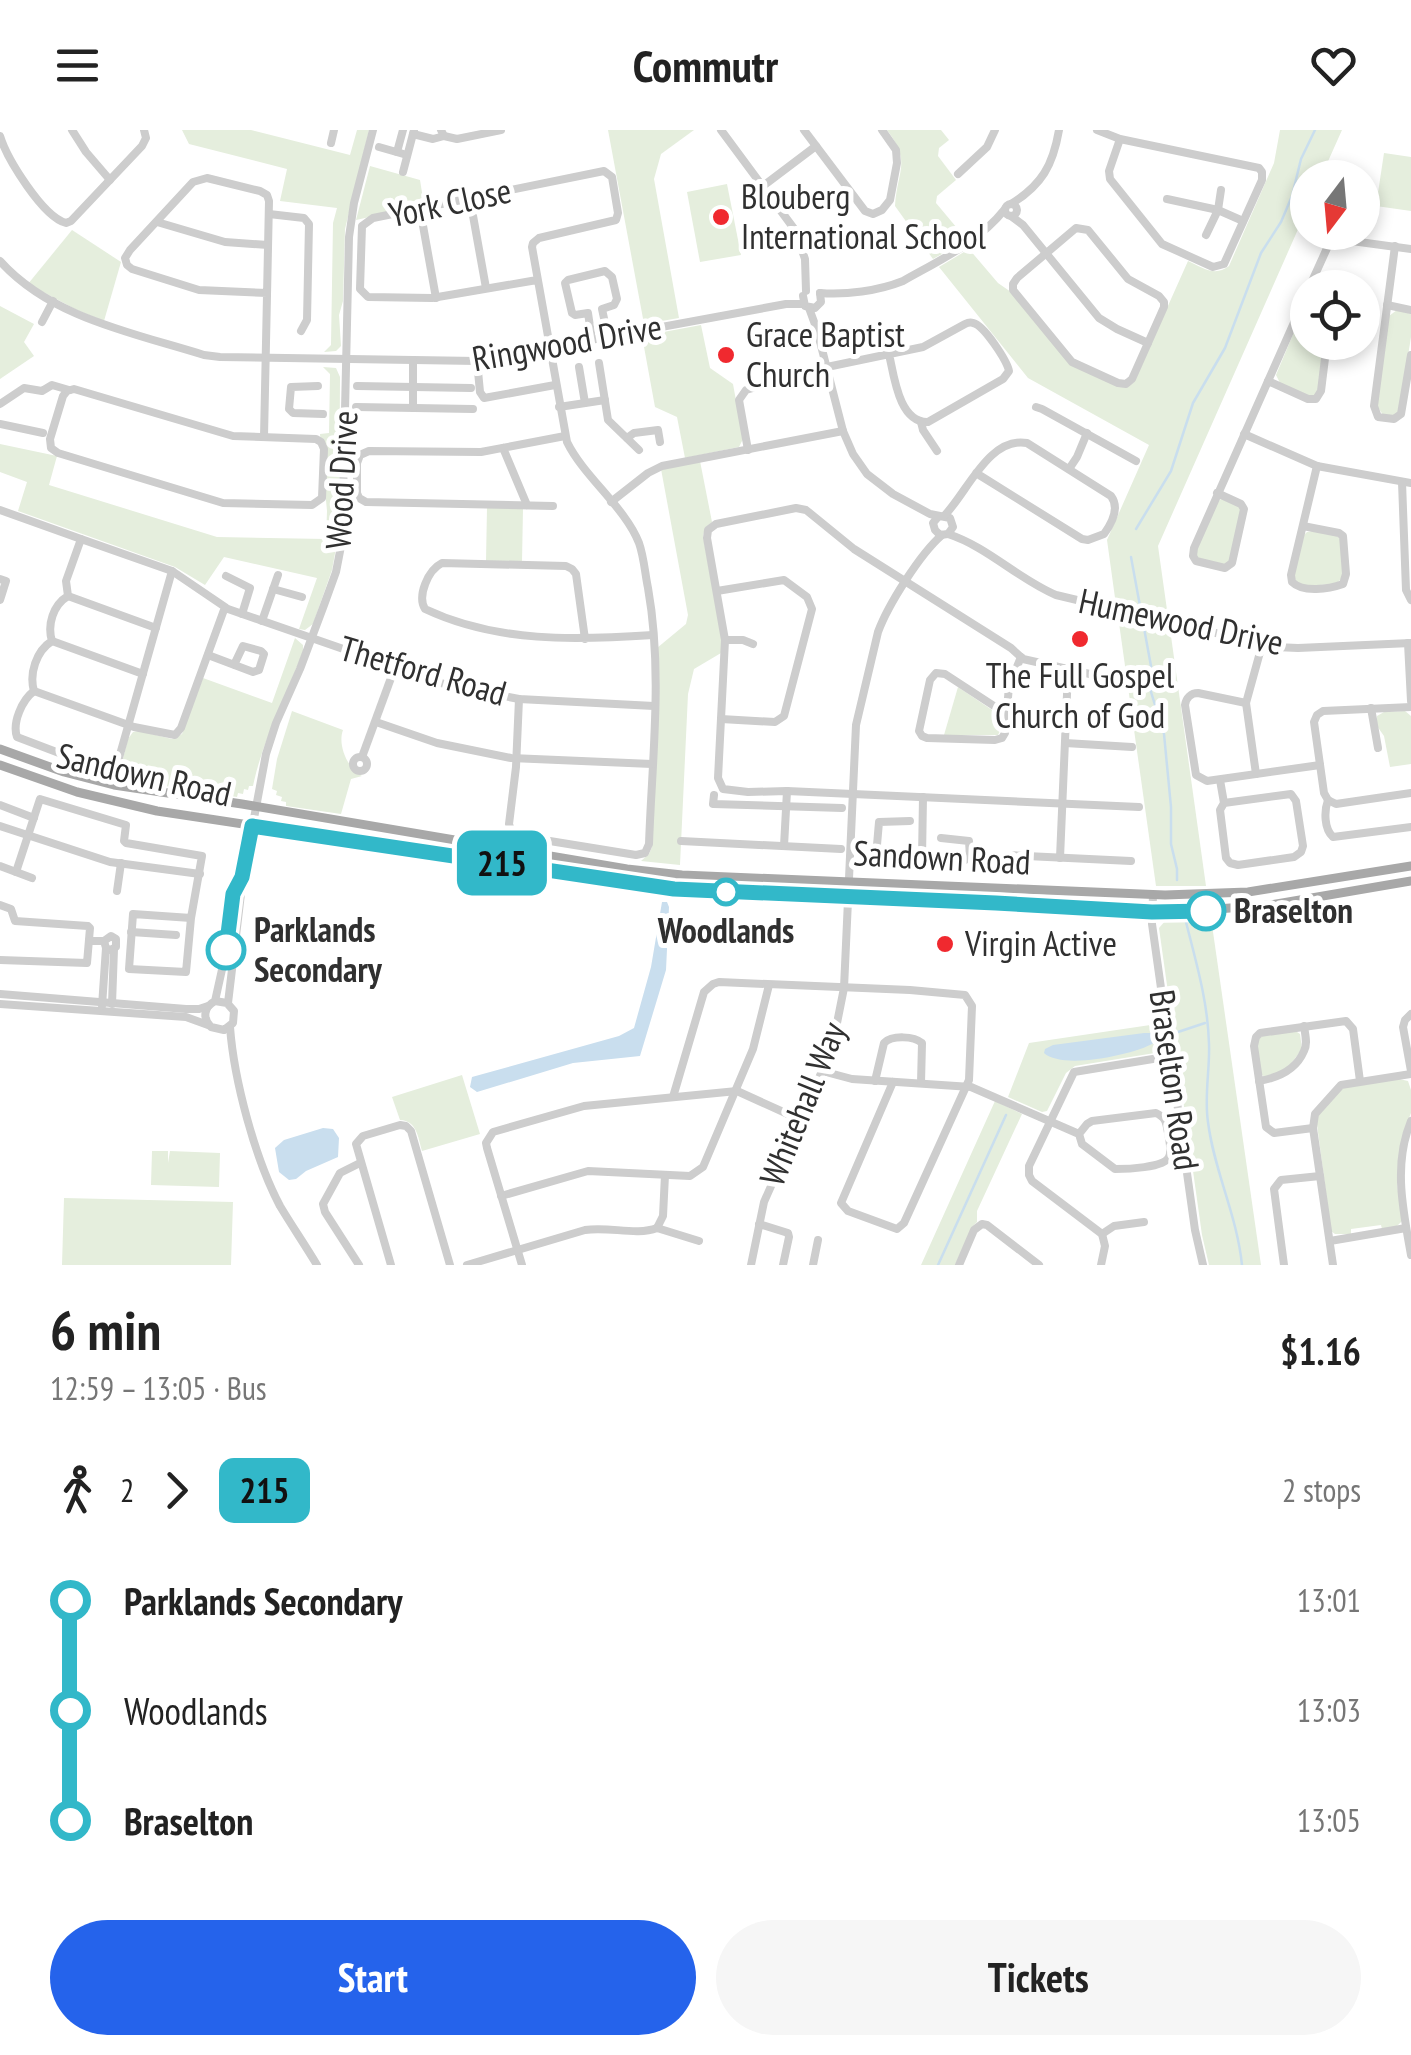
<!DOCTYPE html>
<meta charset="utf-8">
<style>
body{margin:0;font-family:"PT Sans Narrow",sans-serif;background:#f6f6f6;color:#222;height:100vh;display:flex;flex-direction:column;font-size:38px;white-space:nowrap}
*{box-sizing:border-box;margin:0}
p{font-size:32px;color:#767676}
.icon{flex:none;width:55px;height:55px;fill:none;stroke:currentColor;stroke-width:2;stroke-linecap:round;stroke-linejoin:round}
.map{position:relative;height:1135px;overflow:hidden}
.details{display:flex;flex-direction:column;background:#fff;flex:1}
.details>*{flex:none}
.badge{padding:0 20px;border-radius:15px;font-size:35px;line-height:65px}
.needle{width:65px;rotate:196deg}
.tools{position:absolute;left:1290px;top:30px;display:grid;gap:20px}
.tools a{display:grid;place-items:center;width:90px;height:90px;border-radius:50%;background:#fff;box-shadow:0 5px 15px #0003;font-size:50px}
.map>.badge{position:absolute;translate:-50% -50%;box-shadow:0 0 0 5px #fff}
.legs{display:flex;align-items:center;gap:15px;height:110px;padding:0 50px;font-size:32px}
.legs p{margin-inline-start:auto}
.headline{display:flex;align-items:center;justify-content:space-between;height:170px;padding:0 50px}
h1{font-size:55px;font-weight:700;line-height:75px}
.action{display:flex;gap:20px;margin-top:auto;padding:20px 50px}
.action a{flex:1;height:115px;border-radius:60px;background:#2563eb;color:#fff;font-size:40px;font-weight:700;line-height:115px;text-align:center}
.action a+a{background:#f6f6f6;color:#222}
ul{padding:0 50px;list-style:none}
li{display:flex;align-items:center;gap:35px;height:110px;font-size:38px}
li i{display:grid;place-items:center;width:15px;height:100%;margin:0 12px;background:currentColor}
li i::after{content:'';width:25px;height:25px;margin:-12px;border:8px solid;border-radius:50%;background:#fff}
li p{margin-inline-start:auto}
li:first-child i{background:linear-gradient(#0000 50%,currentColor 0)}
li:last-child i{background:linear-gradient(currentColor 50%,#0000 0)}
header{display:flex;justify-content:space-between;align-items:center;height:130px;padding:0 50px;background:#fff;font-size:45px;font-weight:700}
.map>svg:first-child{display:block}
.green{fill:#e5eedd}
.water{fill:#c9deee}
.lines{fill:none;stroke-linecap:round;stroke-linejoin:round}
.stream{stroke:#c9deee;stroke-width:2.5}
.minor{stroke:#cdcdcd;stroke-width:8}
.major{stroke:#a8a8a8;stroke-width:9}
.line-1-casing{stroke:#fff;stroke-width:22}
.line-1{stroke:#32b8c9;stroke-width:15}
.poi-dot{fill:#f0292f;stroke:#fff;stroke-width:4}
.stop-1-dot{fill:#fff;stroke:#32b8c9;stroke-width:5}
.labels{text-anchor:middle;stroke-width:10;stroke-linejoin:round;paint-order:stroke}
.poi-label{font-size:35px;fill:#303030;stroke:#fff;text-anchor:start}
.street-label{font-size:35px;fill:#303030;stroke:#fff}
.stop-label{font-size:35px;font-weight:bold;fill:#303030;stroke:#fff;text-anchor:start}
</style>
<header><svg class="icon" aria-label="menu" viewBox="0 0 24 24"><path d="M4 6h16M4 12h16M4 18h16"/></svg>Commutr<svg class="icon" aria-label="heart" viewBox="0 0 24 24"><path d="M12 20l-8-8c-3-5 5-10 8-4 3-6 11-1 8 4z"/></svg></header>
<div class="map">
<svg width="1411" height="1135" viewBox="0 0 1411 1135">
<rect width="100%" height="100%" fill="#fff"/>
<!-- green -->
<g class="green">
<path d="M182 0H251L350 25 357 0H369L345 99 343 171 339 185 341 216 336 221 324 222 331 215 333 93 337 78 280 71 287 39 189 14Z"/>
<path d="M608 0H694L661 24 654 49 679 188 644 194Z"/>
<path d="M887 0H941L949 10 939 18 938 26 956 50 937 66 936 73 967 110 933 129 895 76C897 40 912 33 887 0Z"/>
<path d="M1280 0H1342L1321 47 1308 48 1307 79 1158 416 1168 487 1116 475 1107 410 1149 315 1028 248 939 137 969 119 998 153 1011 162 1071 235 1119 257H1128L1134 252 1188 131C1203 138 1215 147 1229 136L1274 33Z"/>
<path d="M1384 23 1411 27V81L1376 76Z"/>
<path d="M370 36 420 50 424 75 356 90Z"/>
<path d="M727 54 741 125 700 132 687 62Z"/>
<path d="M72 100 121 132 104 191 77 180 28 154Z"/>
<path d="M1307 171 1308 212 1324 213 1318 259 1315 266H1310L1280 253 1276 245Z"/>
<path d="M0 176 34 194 24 212 34 226 0 249Z"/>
<path d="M1397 180 1411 184V207L1399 282 1395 285H1383L1377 276 1389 186Z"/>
<path d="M701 195 710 238 733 254 743 309 739 317 685 328 677 287 655 277 642 206Z"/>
<path d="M323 237 336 238 340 247 339 401 332 440 313 494 305 500 299 499 317 448 224 427 205 455 175 437 18 381 27 352 0 342V314L57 326 49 355 217 407 326 409 327 381 320 304 329 303 330 244Z"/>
<path d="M700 331 712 392 705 398 703 406 722 509 721 523 694 539 688 564 680 735 641 731 649 724 652 717 657 518 686 494 688 485 661 339Z"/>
<path d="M1221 369 1240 376 1242 379 1232 430 1224 436 1197 429 1196 420 1215 374Z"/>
<path d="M487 378H523L522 432 486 431Z"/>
<path d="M1314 401 1336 405 1340 409 1343 447 1336 454 1302 456 1298 455 1294 447 1303 406 1307 402Z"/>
<path d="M1118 486 1170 499 1206 756H1156Z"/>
<path d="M295 508 303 515V521C286 567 263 608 253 656H249L248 660 244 659 243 664 238 663 237 667 139 652 140 649 134 647 129 650 118 648 128 609 133 602 139 601 172 609 182 604 203 548 272 573Z"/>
<path d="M958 557 1001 586 1002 597 998 605H944Z"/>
<path d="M292 581 343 600C337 616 349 640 362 646L351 649 341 684 286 676V672L281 671 282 667 276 665 277 661 272 659 277 629Z"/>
<path d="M1405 581 1411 586V634L1390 637 1384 606 1377 596V586L1384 582Z"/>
<path d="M1211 788 1261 1135H1209L1202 1105 1159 798 1166 790Z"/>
<path d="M1157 894 1161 895 1164 916 1161 922 1075 936 1066 943 1047 981 1042 982 1008 967 1029 913Z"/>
<path d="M1294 900 1300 904 1302 919C1295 928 1277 957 1262 945 1256 939 1257 919 1256 911L1263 905Z"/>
<path d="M462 945 480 1004 422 1021C418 1007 417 991 400 990L392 967Z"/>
<path d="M1399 949 1408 951 1411 960V983L1403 1003 1397 1054 1402 1091 1397 1096 1382 1099 1381 1095 1351 1099V1104H1335L1331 1101 1316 987 1342 958Z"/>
<path d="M995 971 1022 984 977 1081V1092L972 1097 955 1135H921Z"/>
<path d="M152 1021H168V1033L170 1021 220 1023 219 1057 151 1055Z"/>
<path d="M64 1068 233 1072 231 1135H62Z"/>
</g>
<!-- water -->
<g class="water">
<path d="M662 772H667L669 777 666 840 640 926 573 933 477 962 470 957 472 947 619 906 634 898 651 837Z"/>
<path d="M1144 903H1152L1155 908 1154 913C1133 925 1062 940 1044 923L1045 919 1053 915Z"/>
<path d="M323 998 333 999 339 1008 338 1027 306 1041 296 1049 289 1050 279 1042 275 1018 284 1010Z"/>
</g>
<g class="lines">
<!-- stream -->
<g class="stream">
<path d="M1136 399 1171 341 1193 273 1225 218 1261 123 1281 92 1292 66 1301 29 1315 0"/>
<path d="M1131 427 1140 476"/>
<path d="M1144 498 1151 536V562L1164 604 1171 677V714L1177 739V750"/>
<path d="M1186 792C1196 832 1208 872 1209 914 1210 940 1204 966 1208 992 1214 1041 1237 1085 1242 1135"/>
<path d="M1178 902 1205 893"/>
<path d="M938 1135 1006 985"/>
</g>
<!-- minor -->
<g class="minor">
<path d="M72 0 86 22 110 50"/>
<path d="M441 0 444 6 457 9 501 0"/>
<path d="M721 0 795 100 805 129 806 161"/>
<path d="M804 0 865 81 873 84 882 80 890 70 897 33 896 20 882 0"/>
<path d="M1097 0 1120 9 1259 38 1262 42V50L1224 134 1213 137 1162 114 1110 49 1109 41 1120 9"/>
<path d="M413 4 433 9 444 6"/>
<path d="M0 6C7 29 43 87 66 93L71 91 142 16 146 8 144 0"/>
<path d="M331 13 334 0"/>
<path d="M379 17 407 25"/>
<path d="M397 22 403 0"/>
<path d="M403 42 414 0"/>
<path d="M958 44 987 17 995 0"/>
<path d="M763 56 816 16"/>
<path d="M470 69 486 158"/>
<path d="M1167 69 1218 80 1243 91"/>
<path d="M1011 74C1042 55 1053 35 1059 0"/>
<circle cx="1011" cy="80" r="6"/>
<path d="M420 79 436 168"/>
<path d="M269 84 304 88 309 94 307 190 301 201"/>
<path d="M1011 86 1023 95 1099 188 1117 199 1148 213"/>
<path d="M157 92 225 112 268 115"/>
<path d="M1076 98 1088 100 1128 149 1159 166 1164 172V177L1132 249 1126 254 1118 253 1072 232 1013 160V154L1017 148Z"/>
<path d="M1206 105 1218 80 1221 60"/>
<path d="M1395 116 1374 276 1378 287 1394 289 1401 284 1411 225"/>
<path d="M0 131C51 188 134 203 204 225L220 227 477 231 786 174H804"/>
<path d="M1309 158 1328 116 1337 109 1411 119"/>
<path d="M820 163C846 165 878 161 903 151 940 130 978 113 1005 79"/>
<path d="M803 166 805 176 815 178 821 172 820 163"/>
<path d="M1387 175 1411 180"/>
<path d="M809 178 817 200 843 301 853 324 867 344 893 364 930 384 950 388 953 397 948 404 940 405 935 400 933 393 938 387"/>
<path d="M42 192 53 171"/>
<path d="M592 210 588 183 575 185 572 183 565 153 568 150 605 141 612 147 617 169 614 175 602 179 608 207"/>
<path d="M477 231 480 262 484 268 555 255"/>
<path d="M599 233 608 290 639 320"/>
<path d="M579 237 585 273"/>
<path d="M827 237 923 217 965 194C967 193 970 192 973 193 984 195 1007 231 1009 241L1003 249 928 292C899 293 894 246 889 224"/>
<path d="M1268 251 1308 269H1316L1321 261 1327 212"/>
<path d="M318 256 291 257 289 279 293 283 323 284"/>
<path d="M357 256 471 258"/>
<path d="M74 259 233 306 316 309 321 312 324 319 322 368 312 375 223 373 58 323 51 318 50 309 63 266 67 261Z"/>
<path d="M0 274 24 258 42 261 52 255 69 260"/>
<path d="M356 277 473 279"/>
<path d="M559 277 605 270"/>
<path d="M1036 277 1042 279 1136 331"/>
<path d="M413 278V231"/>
<path d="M921 292 923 300 937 321"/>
<path d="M0 294 43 303"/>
<path d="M1244 304 1317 336 1411 353"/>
<path d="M264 307 269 71 267 65 260 61 207 48 193 52 130 120 125 128 127 135 132 139 199 160 267 163"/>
<path d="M627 308 634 303 658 300 660 312"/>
<path d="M503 318 527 375"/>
<path d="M748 320 739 270 746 260 760 256"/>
<path d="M1069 339 1077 327 1087 303"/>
<path d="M1402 352 1406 460 1411 470"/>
<path d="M1217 363 1241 374 1244 379 1232 433 1225 438 1196 431 1193 426 1194 418C1231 333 1269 247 1308 161"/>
<path d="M611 372 648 343 662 336 843 301"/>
<path d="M553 376 366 372 359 368 357 363V333L360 325 369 321 481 322 565 306"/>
<path d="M0 380 81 409"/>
<path d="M944 386C967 363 989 306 1027 313L1111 366C1120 378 1112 393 1104 404L1088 410 1082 409 976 343"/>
<path d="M1303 396 1339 403 1343 406 1346 444 1343 454C1329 459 1303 463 1292 452L1291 445 1317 336"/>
<path d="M948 404C988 417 1018 449 1056 465L1275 517 1298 518 1411 513"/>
<path d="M226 446 250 458 242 484"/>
<path d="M0 449 6 451 0 470"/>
<path d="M273 459 302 467"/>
<path d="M717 461 784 450 807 467 812 479 784 586 775 592 721 589"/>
<path d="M68 466 156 498"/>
<path d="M225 477 181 598 175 605 134 597 34 561C29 544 36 521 52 511 47 495 53 475 68 466L66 451 81 409 172 441 228 479 447 555 519 569 654 576"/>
<path d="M262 491 278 445"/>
<path d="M585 509 576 444 572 439 566 436 442 433C428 440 417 466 425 479 497 513 576 510 653 505"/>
<path d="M725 510H743L753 514"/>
<path d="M52 511 143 544"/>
<path d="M1408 513 1411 571"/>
<path d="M1262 515 1246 573 1198 563C1191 563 1186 568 1185 575L1196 645 1207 651 1320 635"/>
<path d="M208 525 253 542 259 540 264 524 261 521 243 516 234 535"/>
<path d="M1121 551 1023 529 1011 518 854 419 806 380 796 378 716 394 708 400 707 408 725 510 718 648 723 659 748 662 787 661 1139 677"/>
<path d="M34 561C22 570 12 593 17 607L67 626 108 637 117 635 172 441"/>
<path d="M519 569 516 637 509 694 512 703 519 706 636 725 645 723 649 714C652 629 663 542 648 458 645 444 644 427 639 413 625 377 584 347 567 312L532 117 533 113 539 108 616 90 618 83 612 47 604 41 373 88 362 96 360 159 368 167 432 168 537 150"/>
<path d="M1246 573 1256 644"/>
<path d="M1411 577 1323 581 1317 585 1314 592 1324 663 1328 670 1336 674 1411 663"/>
<path d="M1371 578 1378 618"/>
<path d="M1006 579 994 576 945 544 936 543 930 550 919 601 922 606 927 608 995 610 1002 608 1005 603 1009 556 1021 527"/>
<path d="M376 592 437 613 511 628 652 634"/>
<path d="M1065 613 1132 617"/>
<circle cx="360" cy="634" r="7"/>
<path d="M362 627 395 537"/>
<path d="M1220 650 1224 673 1220 680 1226 728 1230 733 1238 735 1294 727 1301 722 1303 716 1296 671 1291 664 1224 673"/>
<path d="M714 665 713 674 842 678"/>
<path d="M1328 670C1324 681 1324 699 1333 707L1411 697"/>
<path d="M0 675 34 688"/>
<path d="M910 691 879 692 877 715 879 725 965 730 970 727 969 711 941 708"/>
<path d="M0 696 110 732 200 744"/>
<path d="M681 711 841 719"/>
<path d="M784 716 787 661"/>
<path d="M1008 725 1131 731"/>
<path d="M922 728 923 667"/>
<path d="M1060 728 1068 541"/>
<path d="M0 736 32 748"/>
<path d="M16 742 40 669 126 695 124 711 126 713 202 726 191 788 186 842 129 839 133 784 191 788"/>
<path d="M117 761 121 733"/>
<path d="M1153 765 1152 794 1195 1100 1203 1135"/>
<path d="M0 775 11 779 15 791 88 796 90 798 87 833 0 830"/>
<path d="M131 802 176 805"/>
<path d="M89 811H104L111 806 116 809V817L110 820 106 818 104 811"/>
<path d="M0 864 186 879H199L208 876"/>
<path d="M215 871 227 873 234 881 233 893 224 900 211 897C202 888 204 877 215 871L225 826 233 765 239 753"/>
<path d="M228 873 243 747 266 624 276 593 300 539 324 475 336 442 342 411 349 107 354 73 373 0"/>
<path d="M0 874 186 887 208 895"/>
<path d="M112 874 114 819"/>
<path d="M102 876 106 818"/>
<path d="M1411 884 1405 890 1403 897 1411 941"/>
<path d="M230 897C234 950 255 1029 280 1076 292 1096 305 1115 317 1135"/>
<path d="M822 941 852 949 971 957 1079 1004 1087 994 1092 991 1156 983C1166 988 1166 992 1168 1003 1169 1009 1172 1021 1169 1027 1164 1038 1126 1039 1115 1039L1082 1014 1079 1004"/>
<path d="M875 951 884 913C892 905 914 906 922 913L921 953"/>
<path d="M1259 951C1277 948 1296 940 1304 921 1308 914 1305 904 1304 896"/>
<path d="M673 967 704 862 713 854 719 852 910 860 965 865 972 876 969 950 904 1093 897 1099 848 1081 841 1073 893 952"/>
<path d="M1411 991C1393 1034 1403 1080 1411 1125"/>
<path d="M1313 998 1274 1003 1266 997 1254 916 1256 907 1260 903 1346 891 1353 899 1360 951"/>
<path d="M501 1066 588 1041 690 1046 703 1037 753 919 769 855"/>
<path d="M759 1094 788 1103 789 1107 783 1135"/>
<path d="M657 1098 663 1086 665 1045"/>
<path d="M657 1098 699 1111"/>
<path d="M1102 1104 1114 1096 1144 1092"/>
<path d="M1330 1111 1406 1098"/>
<path d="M359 1135 325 1082 323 1074 340 1043 360 1033"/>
<path d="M391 1135 356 1014 363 1006 400 995 406 996 411 1001 450 1135"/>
<path d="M467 1135 585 1100C609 1096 636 1106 657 1098"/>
<path d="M522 1135 487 1018 486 1013 493 1002 584 976 737 961 801 990"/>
<path d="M751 1135 764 1072 822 941 835 903 844 858 856 595 878 502C888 475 920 424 942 405"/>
<path d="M813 1135 818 1110"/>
<path d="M959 1135 974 1100 982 1094 987 1095 1039 1135"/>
<path d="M1101 1135 1105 1116 1102 1104 1032 1051 1029 1045V1036L1074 942 1171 926"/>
<path d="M1284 1135 1274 1059 1281 1050 1320 1046"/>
<path d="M1333 1135 1313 998 1315 984 1341 955 1411 944"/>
</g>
<!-- major -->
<g class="major">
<path d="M0 619 64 642 114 655 242 674 627 739 682 745 1165 765 1248 762 1411 736"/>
<path d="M0 635 77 662 157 681 673 759 1177 782 1270 775 1411 751"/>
</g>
</g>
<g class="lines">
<defs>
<path id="line-1" d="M226 820 233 764 242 747 252 696 674 759 996 773 1152 782 1206 781"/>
</defs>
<!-- line-1 casing -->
<use href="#line-1" class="line-1-casing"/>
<!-- line-1 -->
<use href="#line-1" class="line-1"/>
</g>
<!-- markers -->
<g class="poi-dot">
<circle cx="721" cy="87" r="10"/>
<circle cx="726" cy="225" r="10"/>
<circle cx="1080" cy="509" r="10"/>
<circle cx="945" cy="814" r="10"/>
</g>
<g class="stop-1-dot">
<circle cx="726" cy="762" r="12"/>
<circle cx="1206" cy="781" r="18"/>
<circle cx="226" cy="820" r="18"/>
</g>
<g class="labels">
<!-- poi labels -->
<g class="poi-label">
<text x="741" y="79">Blouberg<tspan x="741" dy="40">International School</tspan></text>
<text x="746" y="217">Grace Baptist<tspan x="746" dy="40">Church</tspan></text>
<text x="1080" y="558" text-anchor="middle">The Full Gospel<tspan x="1080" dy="40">Church of God</tspan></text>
<text x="965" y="826">Virgin Active</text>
</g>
<!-- street labels -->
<g class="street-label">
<text transform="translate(450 73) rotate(-12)" y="12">York Close</text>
<text transform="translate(567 213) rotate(-10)" y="12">Ringwood Drive</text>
<text transform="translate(342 350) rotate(-87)" y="12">Wood Drive</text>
<text transform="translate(1181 492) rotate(12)" y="12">Humewood Drive</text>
<text transform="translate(423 541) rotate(16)" y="12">Thetford Road</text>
<text transform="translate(144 645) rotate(13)" y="12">Sandown Road</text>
<text transform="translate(942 728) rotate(3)" y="12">Sandown Road</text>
<text transform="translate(1174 950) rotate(82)" y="12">Braselton Road</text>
<text transform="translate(803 974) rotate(-68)" y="12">Whitehall Way</text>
</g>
<!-- stop labels -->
<g class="stop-label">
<text x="1234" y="793">Braselton</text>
<text x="254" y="812">Parklands<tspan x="254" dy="40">Secondary</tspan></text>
<text x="726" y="813" text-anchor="middle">Woodlands</text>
</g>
</g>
</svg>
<div class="tools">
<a><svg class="needle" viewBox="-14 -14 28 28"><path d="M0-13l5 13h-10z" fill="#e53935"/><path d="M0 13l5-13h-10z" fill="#767676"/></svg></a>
<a><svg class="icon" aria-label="locate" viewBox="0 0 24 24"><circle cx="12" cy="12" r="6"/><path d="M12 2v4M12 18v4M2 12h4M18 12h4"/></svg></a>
</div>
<b class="badge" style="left:502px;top:733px;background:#32b8c9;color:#111">215</b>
</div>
<section class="details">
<div class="headline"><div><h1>6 min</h1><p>12:59 – 13:05 · Bus</p></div><b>$1.16</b></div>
<div class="legs"><svg class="icon" aria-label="walk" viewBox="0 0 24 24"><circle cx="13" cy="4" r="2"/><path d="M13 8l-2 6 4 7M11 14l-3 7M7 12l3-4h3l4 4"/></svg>2<svg class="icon" aria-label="forward" viewBox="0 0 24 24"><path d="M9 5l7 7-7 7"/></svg><b class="badge" style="background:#32b8c9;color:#111">215</b><p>2 stops</p></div>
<ul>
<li><i style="color:#32b8c9"></i><b>Parklands Secondary</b><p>13:01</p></li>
<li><i style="color:#32b8c9"></i><span>Woodlands</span><p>13:03</p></li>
<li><i style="color:#32b8c9"></i><b>Braselton</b><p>13:05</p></li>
</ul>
<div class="action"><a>Start</a><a>Tickets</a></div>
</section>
